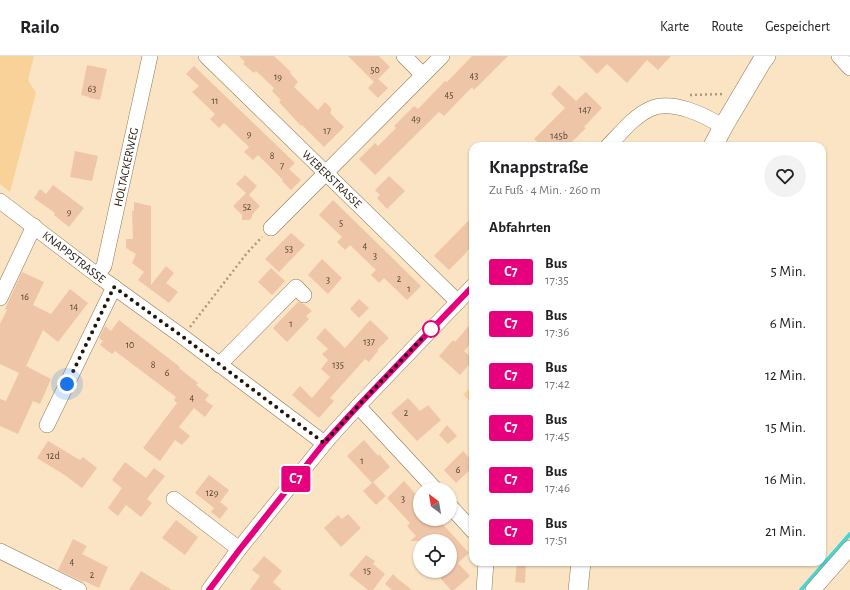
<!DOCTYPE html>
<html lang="de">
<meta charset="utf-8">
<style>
body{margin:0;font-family:"Alegreya Sans",sans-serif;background:#f2f2f2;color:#202124;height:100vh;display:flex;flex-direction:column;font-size:15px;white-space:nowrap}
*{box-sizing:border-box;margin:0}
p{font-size:13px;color:#757577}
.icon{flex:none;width:22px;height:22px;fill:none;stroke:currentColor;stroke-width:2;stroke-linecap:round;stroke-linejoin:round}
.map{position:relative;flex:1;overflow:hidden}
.panel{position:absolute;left:469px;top:86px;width:357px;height:424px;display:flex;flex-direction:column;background:#fff;border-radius:12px;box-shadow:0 1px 3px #0004}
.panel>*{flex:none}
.badge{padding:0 8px;border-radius:3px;font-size:14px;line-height:26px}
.needle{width:26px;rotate:329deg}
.fabs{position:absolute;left:413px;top:426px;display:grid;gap:8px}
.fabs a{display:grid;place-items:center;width:44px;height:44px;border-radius:50%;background:#fff;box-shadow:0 1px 3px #0004;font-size:20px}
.you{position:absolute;width:20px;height:20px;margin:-10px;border:3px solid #fff;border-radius:50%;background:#1a73e8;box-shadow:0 0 0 6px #1a73e833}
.map>.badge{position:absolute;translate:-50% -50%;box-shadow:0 0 0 2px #fff}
h2{padding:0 20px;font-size:15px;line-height:36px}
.round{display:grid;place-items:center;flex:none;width:42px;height:42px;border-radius:21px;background:#f2f2f2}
.headline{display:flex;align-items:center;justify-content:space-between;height:68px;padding:0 20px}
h1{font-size:19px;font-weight:600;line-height:30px}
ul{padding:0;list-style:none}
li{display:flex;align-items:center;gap:12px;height:52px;padding:0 20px}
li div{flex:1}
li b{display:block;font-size:15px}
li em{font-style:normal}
li .badge{min-width:44px;font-weight:700;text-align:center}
header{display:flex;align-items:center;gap:24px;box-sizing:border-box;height:56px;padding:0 20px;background:#fff;border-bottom:1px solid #e0e0e0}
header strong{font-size:19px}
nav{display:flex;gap:22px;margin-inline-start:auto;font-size:14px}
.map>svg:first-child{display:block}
.green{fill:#f9d29a}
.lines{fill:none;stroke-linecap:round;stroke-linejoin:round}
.stream{stroke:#47d4d6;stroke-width:4}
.building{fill:#efc5a8}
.minor-casing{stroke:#927853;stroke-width:16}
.major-casing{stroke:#927853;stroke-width:20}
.path{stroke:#ab997f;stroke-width:2.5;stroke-dasharray:2 3;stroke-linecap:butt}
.minor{stroke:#fff;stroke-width:15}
.major{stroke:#fff;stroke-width:19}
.line-casing{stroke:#fff;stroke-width:9}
.line{stroke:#e6007e;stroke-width:6}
.walk{stroke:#211708;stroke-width:4;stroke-dasharray:0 7.2}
.stop-dot{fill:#fff;stroke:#e6007e;stroke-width:2}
.labels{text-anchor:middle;stroke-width:3;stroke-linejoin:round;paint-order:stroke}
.number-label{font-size:10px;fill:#544230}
.street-label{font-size:12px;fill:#211708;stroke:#fff}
</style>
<header>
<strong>Railo</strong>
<nav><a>Karte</a><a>Route</a><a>Gespeichert</a></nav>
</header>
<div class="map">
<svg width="850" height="534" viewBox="0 0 850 534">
<rect width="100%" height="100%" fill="#fbe4c3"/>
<!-- green -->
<g class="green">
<path d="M0 0H34L28 24 36 37 10 136 0 128Z"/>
<path d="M473 330V349L463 338Z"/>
</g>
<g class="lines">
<!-- stream -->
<path class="stream" d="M801 534 850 478"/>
</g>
<!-- building -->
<g class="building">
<path d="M239 0H274L291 16 290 17 298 26 294 31 318 54 325 46 331 52V56L330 57 344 71 324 91 302 69 301 70 279 46 281 44 272 35 274 32 256 15 254 17 243 8 245 6Z"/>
<path d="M348 0H379L390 11 378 23 388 32 378 42 368 32 374 26Z"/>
<path d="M472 0H508L474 34 472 31 444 60 439 56 375 119 359 103 375 87 378 90 396 72 394 70 414 50 418 53 445 25 447 26Z"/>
<path d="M579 0H671L658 14 647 4 627 27 607 8 597 18Z"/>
<path d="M87 9 107 13 100 44 89 42V41L81 39Z"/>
<path d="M194 10 295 107 289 113 301 124 291 134 282 125 283 124 258 99 253 104 244 96 249 91 224 67 219 72 210 63 215 58 192 36 199 30 186 18Z"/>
<path d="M559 29 576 45 586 36 602 52 584 71 586 72 568 90H542L534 83 565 52 551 38Z"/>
<path d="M75 95 98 100 92 125 70 121Z"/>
<path d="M245 119 257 130 249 139 260 150 252 159V161L250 164H242V159L233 150 246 137 236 128Z"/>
<path d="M389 120 405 135 387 153 377 142 380 139 375 134Z"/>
<path d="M53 129 84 152 69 171 54 159 55 157 34 142 40 133 46 138Z"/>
<path d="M333 144 421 230 407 244 384 222 379 227 371 219 376 214 350 189 345 194 337 186 342 181 319 159Z"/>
<path d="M134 146 151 150V229L166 210 174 217 166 227 178 236 169 247 138 224 144 216 132 207 136 198 126 192V183H133L132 155H134Z"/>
<path d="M473 160V189L466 196H467L449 214 434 200Z"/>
<path d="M291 177 305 189 279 216 265 203Z"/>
<path d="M322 203 342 222 328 238 308 219Z"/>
<path d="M271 212 285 225 272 239 258 226Z"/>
<path d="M22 216 44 226 33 249 51 258 70 233 88 247 58 286 43 274 26 310 51 323 40 348 33 345 18 378 0 370V343L6 345 19 317 0 308V268L7 254 5 253Z"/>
<path d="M359 243 369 252 359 262 350 253Z"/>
<path d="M298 246 304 248 312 255 306 260 309 263 287 286 273 272Z"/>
<path d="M119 264 180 311 179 312 198 327 196 329 209 339 205 344 213 350 205 361 194 352 179 371 190 380 182 389 175 384 160 405 143 392 177 347 174 344 176 341 115 295 112 298 100 289 103 285 99 282 105 270 111 275Z"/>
<path d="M370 264 389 282 377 294 378 295 369 306 365 303 330 342 334 345 319 362 292 339 300 330 312 342 330 321 321 313 328 304 322 298 328 293 316 282 325 272 345 292Z"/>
<path d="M473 265V285L464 295 473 303V304L460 319 439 300 453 284 455 286Z"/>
<path d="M408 342 420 355 428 349 441 364 417 385 391 357Z"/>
<path d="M447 369 457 380 448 388 439 379Z"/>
<path d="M364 384 378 400 379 398 390 411 372 427 347 400Z"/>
<path d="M48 385 80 404 83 401 97 412 82 432 66 420 37 402Z"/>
<path d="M463 395 473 406V411L456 427 444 414Z"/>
<path d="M125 406 146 422 154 412 165 420 147 443 152 447 141 461 126 449 118 460 108 452 122 432 112 424Z"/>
<path d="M209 419 229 434 220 446 228 452 220 463 211 456 214 452 195 437Z"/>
<path d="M404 425 420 443V463H438L469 497 458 507 470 520 454 534H451L441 523V519L443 515H450V485H410L416 480 407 470 410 467 387 442Z"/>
<path d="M373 426 386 440 376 449 363 435Z"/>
<path d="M348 458 361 472 341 491 324 472 338 459 342 463Z"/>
<path d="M176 464 198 481 185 499 162 482Z"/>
<path d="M73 483 87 490 82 498 108 511 99 532 84 525 83 526 58 514Z"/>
<path d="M366 499 375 505 373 508 385 518 373 534H368L349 519Z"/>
<path d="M264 500 282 515 273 526 282 534H250L260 520 252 514Z"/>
<path d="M517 506H526L525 527 515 526Z"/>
<path d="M141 515 172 534H129Z"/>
<path d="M393 518 398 523 412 534H392L385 528Z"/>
</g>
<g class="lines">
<defs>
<g id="minor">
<path d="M206 0 458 246"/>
<path d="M404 0 423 19"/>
<path d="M839 0 850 12"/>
<path d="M608 90C621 77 633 61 650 53 672 43 705 59 723 71"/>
<path d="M0 145 97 219 183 281 324 387"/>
<path d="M271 172 442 0"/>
<path d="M97 219 104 210 150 0"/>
<path d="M0 242 34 170"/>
<path d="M219 309 296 231 304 239"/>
<path d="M358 350 435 433"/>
<path d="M47 369 114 231"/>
<path d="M174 443 239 493"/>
<path d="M450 450 473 475"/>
<path d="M0 495 79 534"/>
<path d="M209 534 239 493 329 382 358 350 473 230"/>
<path d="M484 534 486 506"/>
<path d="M813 534 850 492"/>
</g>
<g id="major">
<path d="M713 90 723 71 762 5 766 0"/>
<path d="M578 534 581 506"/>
</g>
</defs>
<!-- minor casing -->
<use href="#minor" class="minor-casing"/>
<!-- major casing -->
<use href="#major" class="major-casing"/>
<!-- path -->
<g class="path">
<path d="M690 39 725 38"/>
<path d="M190 271 247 197 262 181"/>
</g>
<!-- minor -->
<use href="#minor" class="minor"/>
<!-- major -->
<use href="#major" class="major"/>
</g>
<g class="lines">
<defs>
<path id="line" d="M209 534 240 493 324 387 358 350 473 230"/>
</defs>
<!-- line casing -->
<use href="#line" class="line-casing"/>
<!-- line -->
<use href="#line" class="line"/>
<!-- walk -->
<path class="walk" d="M67 328 114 231 183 281 324 387 358 350 431 273"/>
</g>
<!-- markers -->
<circle class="stop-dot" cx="431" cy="273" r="8"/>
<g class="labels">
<!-- number labels -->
<g class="number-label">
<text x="375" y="17">50</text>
<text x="474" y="23">43</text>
<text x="278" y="24">19</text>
<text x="92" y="36">63</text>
<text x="449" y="42">45</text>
<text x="215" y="48">11</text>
<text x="585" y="57">147</text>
<text x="416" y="66">49</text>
<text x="327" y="78">17</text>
<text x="249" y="81">9</text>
<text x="559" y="83">145b</text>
<text x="272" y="103">8</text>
<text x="282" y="113">7</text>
<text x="247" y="154">52</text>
<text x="69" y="159">9</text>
<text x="341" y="170">5</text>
<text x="365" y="193">4</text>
<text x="289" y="196">53</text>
<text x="375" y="203">3</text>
<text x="399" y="226">2</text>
<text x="328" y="227">3</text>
<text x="409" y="236">1</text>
<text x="25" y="244">16</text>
<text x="74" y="254">14</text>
<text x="291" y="271">1</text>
<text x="369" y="289">137</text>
<text x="130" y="292">10</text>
<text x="153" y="312">8</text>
<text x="338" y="312">135</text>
<text x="167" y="320">6</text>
<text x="192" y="345">4</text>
<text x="406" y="360">2</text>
<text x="53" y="403">12d</text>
<text x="362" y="408">1</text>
<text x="458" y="417">6</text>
<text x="212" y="440">129</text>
<text x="403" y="446">3</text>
<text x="72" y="509">4</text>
<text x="367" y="518">15</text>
<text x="92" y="522">2</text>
</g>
<!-- street labels -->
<g class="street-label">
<text transform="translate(126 111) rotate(-78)" y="4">HOLTACKERWEG</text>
<text transform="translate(332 123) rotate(44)" y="4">WEBERSTRASSE</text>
<text transform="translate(74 201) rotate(38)" y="4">KNAPPSTRASSE</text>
</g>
</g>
</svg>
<div class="fabs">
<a><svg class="needle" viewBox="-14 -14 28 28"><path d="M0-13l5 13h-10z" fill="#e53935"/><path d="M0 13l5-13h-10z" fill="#757577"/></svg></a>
<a><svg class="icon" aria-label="locate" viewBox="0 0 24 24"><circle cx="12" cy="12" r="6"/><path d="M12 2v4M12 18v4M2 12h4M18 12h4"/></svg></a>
</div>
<div class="you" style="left:67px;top:328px"></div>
<b class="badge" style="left:296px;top:423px;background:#e6007e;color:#fff">C7</b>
<section class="panel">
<div class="headline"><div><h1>Knappstraße</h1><p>Zu Fuß · 4 Min. · 260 m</p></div><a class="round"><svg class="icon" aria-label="heart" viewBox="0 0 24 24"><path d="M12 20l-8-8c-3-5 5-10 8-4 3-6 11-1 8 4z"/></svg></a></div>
<h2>Abfahrten</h2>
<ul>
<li><span class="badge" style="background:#e6007e;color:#fff">C7</span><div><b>Bus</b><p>17:35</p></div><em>5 Min.</em></li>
<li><span class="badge" style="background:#e6007e;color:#fff">C7</span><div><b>Bus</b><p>17:36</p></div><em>6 Min.</em></li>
<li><span class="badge" style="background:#e6007e;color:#fff">C7</span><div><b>Bus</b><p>17:42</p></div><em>12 Min.</em></li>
<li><span class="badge" style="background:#e6007e;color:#fff">C7</span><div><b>Bus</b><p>17:45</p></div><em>15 Min.</em></li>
<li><span class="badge" style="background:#e6007e;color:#fff">C7</span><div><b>Bus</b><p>17:46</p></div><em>16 Min.</em></li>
<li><span class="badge" style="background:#e6007e;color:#fff">C7</span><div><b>Bus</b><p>17:51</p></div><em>21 Min.</em></li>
</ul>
</section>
</div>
